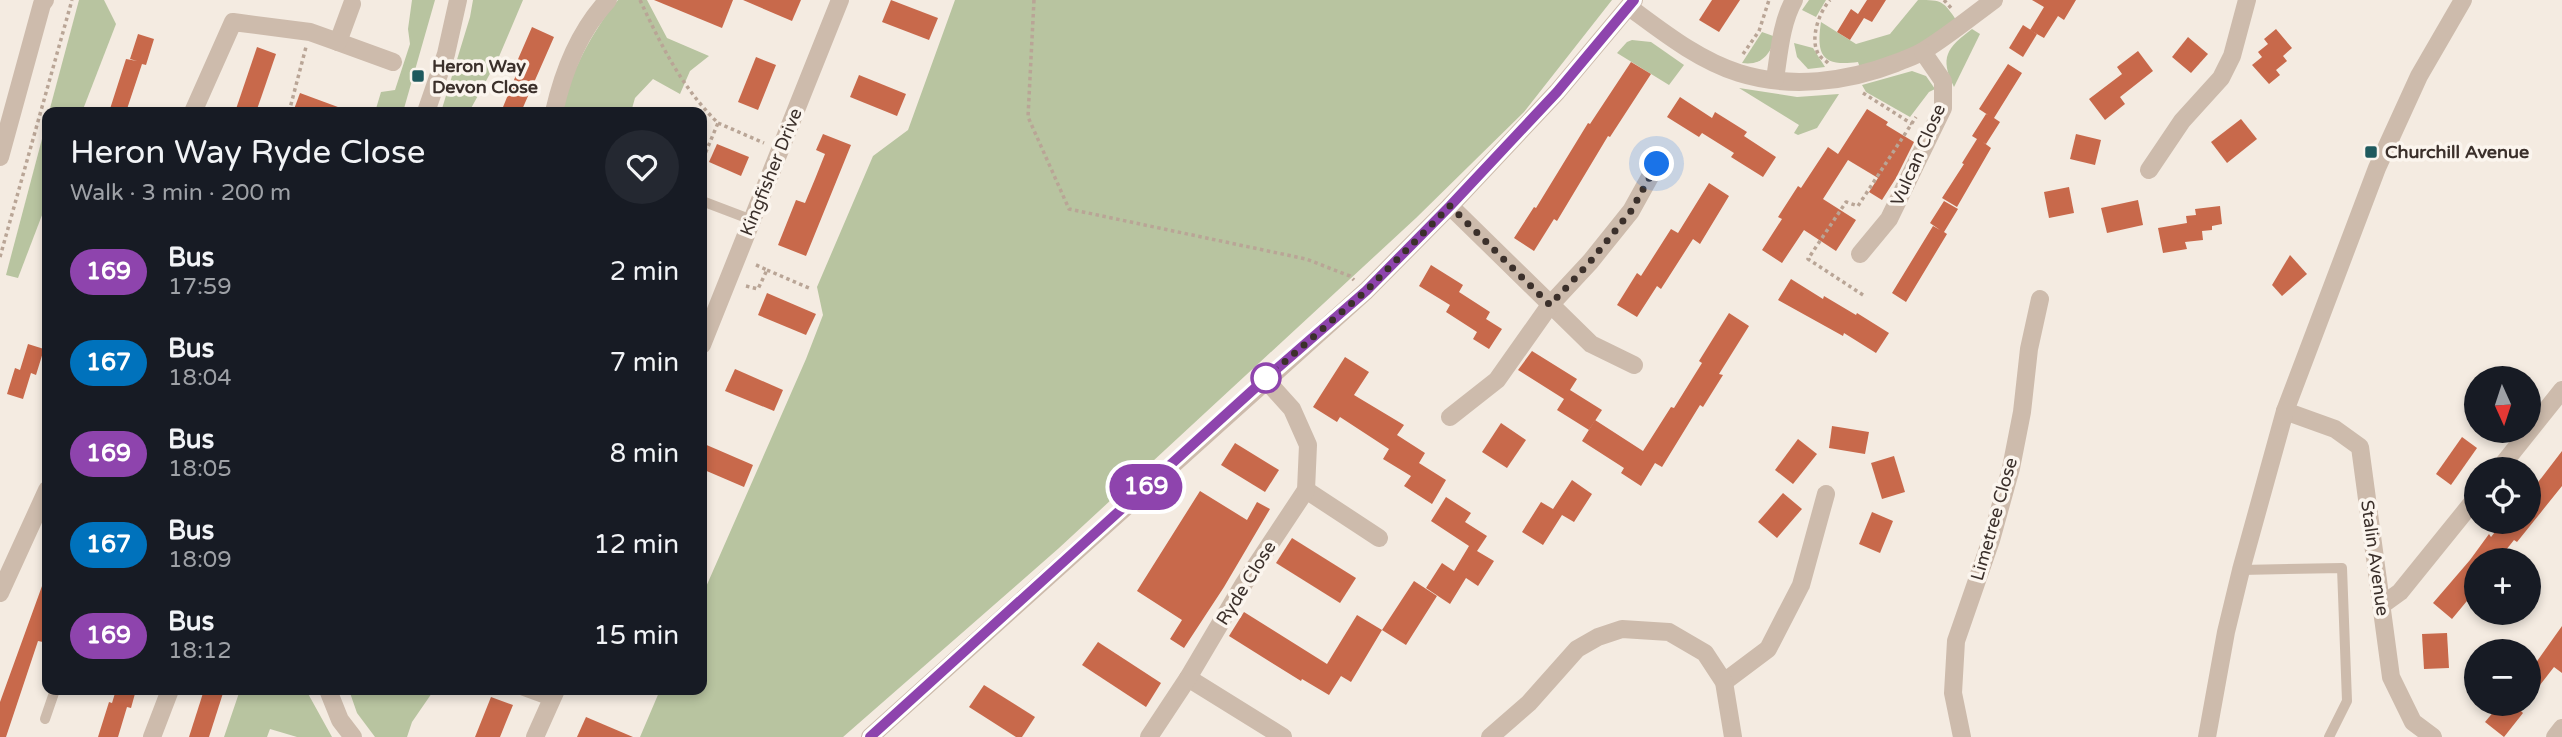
<!DOCTYPE html>
<meta charset="utf-8">
<style>
body{margin:0;font-family:"Varela Round",sans-serif;background:#242831;color:#f1f3f6;height:100vh;display:flex;flex-direction:column;font-size:26px;white-space:nowrap}
*{box-sizing:border-box;margin:0}
p{font-size:23px;color:#9ea1a6}
.icon{flex:none;width:38px;height:38px;fill:none;stroke:currentColor;stroke-width:2;stroke-linecap:round;stroke-linejoin:round}
.map{position:relative;flex:1;overflow:hidden}
.drawer{position:absolute;left:42px;top:107px;width:665px;height:588px;display:flex;flex-direction:column;background:#171b24;border-radius:14px;box-shadow:0 4px 10px #0003}
.drawer>*{flex:none}
.badge{padding:0 14px;border-radius:23px;font-size:24px;line-height:46px}
.needle{width:46px;rotate:177deg}
.fabs{position:absolute;left:2464px;top:366px;display:grid;gap:14px}
.fabs a{display:grid;place-items:center;width:77px;height:77px;border-radius:50%;background:#171b24;box-shadow:0 4px 10px #0003;font-size:35px}
.you{position:absolute;width:35px;height:35px;margin:-18px;border:5px solid #fff;border-radius:50%;background:#1a73e8;box-shadow:0 0 0 10px #1a73e833}
.map>.badge{position:absolute;translate:-50% -50%;box-shadow:0 0 0 4px #fff}
.round{display:grid;place-items:center;flex:none;width:74px;height:74px;border-radius:37px;background:#242831}
.summary{display:flex;align-items:center;justify-content:space-between;height:119px;padding:0 28px}
h1{font-size:33px;font-weight:600;line-height:52px}
ul{padding:0;list-style:none}
li{display:flex;align-items:center;gap:21px;height:91px;padding:0 28px}
li div{flex:1}
li b{display:block;font-size:26px}
li em{font-style:normal}
li .badge{min-width:77px;font-weight:700;text-align:center}
.map>svg:first-child{display:block}
.green{fill:#b8c4a0}
.building{fill:#c8694b}
.lines{fill:none;stroke-linecap:round;stroke-linejoin:round}
.path{stroke:#b9a596;stroke-width:3.5;stroke-dasharray:3.5 3.5;stroke-linecap:butt}
.service{stroke:#cdbbac;stroke-width:10}
.minor{stroke:#cdbbac;stroke-width:18}
.tertiary{stroke:#cdbbac;stroke-width:18}
.line-casing{stroke:#fff;stroke-width:16}
.line{stroke:#8e44ad;stroke-width:10}
.walk{stroke:#3b302b;stroke-width:7;stroke-dasharray:0 12.6}
.poi-dot{fill:#1f5a5e;stroke:#fbf5ee;stroke-width:2.5}
.stop-dot{fill:#fff;stroke:#8e44ad;stroke-width:3.5}
.labels{text-anchor:middle;stroke-width:7;stroke-linejoin:round;paint-order:stroke}
.poi-label{font-size:18px;font-weight:bold;fill:#3b302b;stroke:#fbf5ee;text-anchor:start}
.street-label{font-size:18px;fill:#3b302b;stroke:#fbf5ee}
</style>
<div class="map">
<svg width="2562" height="737" viewBox="0 0 2562 737">
<rect width="100%" height="100%" fill="#f4ebe1"/>
<!-- green -->
<g class="green">
<path d="M79 0H104L116 24 82 112H49Z"/>
<path d="M412 0H435L403 112H375L381 92 395 90 410 44 408 29Z"/>
<path d="M473 0H523L498 59 469 112H441L470 17Z"/>
<path d="M618 0H647L667 38 709 56 690 71 680 94 653 79 635 98 631 112H563C567 77 595 27 618 0Z"/>
<path d="M955 0H1612L1524 112 1416 218 1059 548 843 737H640L660 690H702V596L806 359 823 315 817 287 873 156 908 130Z"/>
<path d="M1809 0H1826L1816 17 1802 10Z"/>
<path d="M1918 0C1943 0 1943 1 1957 21L1922 45 1860 68 1858 62C1822 67 1816 55 1821 22L1856 44 1890 34Z"/>
<path d="M1972 29 1980 34 1954 87C1939 57 1947 48 1972 29Z"/>
<path d="M1762 32 1776 37C1770 54 1762 66 1742 63Z"/>
<path d="M1632 40 1651 42 1684 65 1669 85 1617 53 1627 42Z"/>
<path d="M1794 43 1813 48 1825 67 1808 69 1797 57Z"/>
<path d="M1912 71 1926 76 1935 89 1929 92 1910 117 1866 92 1862 85Z"/>
<path d="M1739 88 1797 97 1839 94 1817 128 1798 135 1794 133 1799 125Z"/>
<path d="M47 120V202L18 278 6 275Z"/>
<path d="M240 690H306L332 737H297L270 729 267 737H224Z"/>
<path d="M349 690H434L412 722 407 737H375L357 713Z"/>
</g>
<!-- building -->
<g class="building">
<path d="M654 0H733L722 28Z"/>
<path d="M743 0H801L792 21Z"/>
<path d="M891 0 938 18 929 40 882 22Z"/>
<path d="M1712 0H1740L1719 32 1699 20Z"/>
<path d="M1867 0H1886L1872 22 1864 18 1850 40 1837 32 1851 9 1858 14Z"/>
<path d="M2032 0H2076L2064 20 2058 16 2044 38 2030 30 2044 7Z"/>
<path d="M2023 25 2037 34 2023 57 2009 48Z"/>
<path d="M532 27 554 37 521 112H501L516 75 512 73Z"/>
<path d="M2276 29 2292 48 2283 56 2287 61 2276 70 2280 75 2269 84 2252 65 2262 57 2258 52 2268 44 2264 39Z"/>
<path d="M138 34 154 39 146 65 142 64 126 112H109L126 59 137 61 130 59Z"/>
<path d="M2188 37 2208 54 2191 73 2172 57Z"/>
<path d="M257 47 276 54 262 95 256 112H235Z"/>
<path d="M2138 51 2153 71 2120 97 2125 104 2105 120 2089 99 2122 74 2117 67Z"/>
<path d="M756 57 776 65 758 110 738 102Z"/>
<path d="M1631 62 1651 74 1610 137 1608 136 1557 221 1554 219 1534 251 1514 238 1534 207 1536 208 1588 123 1590 124Z"/>
<path d="M2008 64 2022 73 1994 118 2000 122 1986 144 1983 142 1991 148 1957 207 1942 198 1964 164 1967 166 1962 163 1977 139 1972 136 1986 114 1988 115 1979 109Z"/>
<path d="M859 75 906 94 897 116 850 97Z"/>
<path d="M300 93 346 110V112H293Z"/>
<path d="M1680 97 1712 118 1715 112 1747 132 1744 136 1776 157 1763 177 1731 157 1734 153 1702 133 1699 137 1667 117Z"/>
<path d="M1867 109 1888 122 1886 125 1914 142 1896 178 1882 200 1869 192 1878 178 1848 160 1823 199 1856 220 1836 251 1804 230 1782 263 1762 250 1782 219 1778 217 1798 186 1801 188 1828 147 1838 154Z"/>
<path d="M2241 119 2257 139 2227 163 2211 142Z"/>
<path d="M823 134 851 145 806 256 778 245 796 200 805 203 815 179 825 154 816 150Z"/>
<path d="M2076 134 2101 140 2095 165 2070 159Z"/>
<path d="M717 144 749 157 741 176 709 162Z"/>
<path d="M1709 183 1729 196 1700 244 1693 239 1661 289 1657 286 1637 317 1617 305 1637 273 1641 276 1671 229 1678 233Z"/>
<path d="M2069 187 2074 213 2049 218 2044 192Z"/>
<path d="M2138 200 2143 225 2107 233 2101 208Z"/>
<path d="M1944 201 1958 209 1944 232 1947 234 1906 302 1892 293 1933 226 1940 230 1930 223Z"/>
<path d="M2220 206 2222 224 2212 226V230L2202 231 2203 240 2185 242 2187 249 2163 253 2158 228 2187 223 2186 216 2196 215 2195 209Z"/>
<path d="M2290 255 2307 274 2282 296 2272 285Z"/>
<path d="M1431 265 1463 285 1459 292 1490 312 1486 319 1502 329 1489 349 1473 339 1477 332 1446 312 1450 305 1419 286Z"/>
<path d="M1791 279 1823 299 1824 296 1856 315 1857 313 1889 333 1876 353 1844 333 1843 336 1778 300Z"/>
<path d="M767 293 816 314 806 335 758 315Z"/>
<path d="M1729 313 1749 326 1719 374 1723 375 1703 407 1700 405 1662 467 1655 463 1641 486 1621 473 1624 468 1582 441 1595 420 1643 451 1671 407 1674 408 1692 379 1702 363 1699 361Z"/>
<path d="M28 344 44 349 36 375 31 373 23 399 7 394 15 368 20 370Z"/>
<path d="M1532 351 1577 379 1570 390 1602 410 1589 430 1557 410 1564 399 1518 370Z"/>
<path d="M1345 357 1369 372 1354 395 1404 425 1397 435 1425 453 1419 463 1446 480 1432 504 1404 486 1411 476 1383 459 1389 449 1340 417 1337 422 1313 407Z"/>
<path d="M735 369 783 390 774 411 725 391Z"/>
<path d="M1501 423 1526 440 1507 468 1482 452Z"/>
<path d="M1832 426 1869 432 1865 454 1829 448Z"/>
<path d="M2462 437 2477 448 2451 485 2436 474Z"/>
<path d="M1798 439 1817 454 1793 484 1775 470Z"/>
<path d="M702 443 753 465 744 487 702 469Z"/>
<path d="M1235 443 1279 470 1265 492 1221 465Z"/>
<path d="M2562 451V486L2517 542 2514 540 2498 560H2476V590L2452 619 2433 603 2470 560 2489 534 2491 537 2503 522H2529V494Z"/>
<path d="M1894 456 1905 492 1882 499 1871 463Z"/>
<path d="M1572 480 1592 494 1574 522 1562 515 1543 545 1522 532 1541 502 1553 509Z"/>
<path d="M1200 491 1247 520 1257 502 1270 509 1224 587 1184 648 1170 639 1182 620 1137 591Z"/>
<path d="M1783 493 1802 509 1777 538 1758 522Z"/>
<path d="M1446 497 1471 513 1465 522 1487 536 1477 551 1494 561 1478 586 1466 578 1450 604 1426 588 1442 563 1454 571 1469 546 1431 521Z"/>
<path d="M1872 512 1893 521 1880 553 1859 544Z"/>
<path d="M1292 538 1356 578 1340 603 1276 563Z"/>
<path d="M46 575 47 630 43 642 38 641 6 737H0V702Z"/>
<path d="M1414 581 1437 596 1406 645 1382 630 1351 682 1341 676 1329 695 1302 679 1301 681 1229 636 1244 612 1327 664 1357 615 1382 630Z"/>
<path d="M2562 626V673L2554 667 2529 699V659L2535 664Z"/>
<path d="M2447 633 2449 668 2424 669 2422 634Z"/>
<path d="M1098 642 1161 683 1146 707 1082 665Z"/>
<path d="M984 685 1035 717 1022 737H1016L969 707Z"/>
<path d="M116 690H136L131 708 127 707 118 737H98L109 702 112 703Z"/>
<path d="M204 690H224L209 737H189Z"/>
<path d="M491 697 513 705 506 722 500 737H475Z"/>
<path d="M2500 704H2525L2520 710 2523 713 2504 737 2485 722Z"/>
<path d="M586 717 633 737H577Z"/>
</g>
<g class="lines">
<!-- path -->
<g class="path">
<path d="M640 0C661 45 682 88 718 123L702 161"/>
<path d="M1034 0 1028 117 1069 209 1306 259 1350 276 1354 280"/>
<path d="M1944 0 1952 9"/>
<path d="M1743 54 1759 31 1769 0"/>
<path d="M1828 63C1825 60 1821 58 1819 55 1809 40 1819 12 1830 0"/>
<path d="M1863 93 1912 124"/>
<path d="M289 112 306 47"/>
<path d="M718 123 764 143"/>
<path d="M0 257 72 0"/>
<path d="M767 270 809 288"/>
<path d="M746 286 758 289 767 270 754 264"/>
<path d="M1863 295 1808 259 1846 202 1858 206 1916 117"/>
</g>
<!-- service -->
<g class="service">
<path d="M702 201 752 220"/>
<path d="M2241 570 2342 568 2347 701 2329 737"/>
<path d="M521 690 551 701"/>
<path d="M45 719 55 690"/>
</g>
<!-- minor -->
<g class="minor">
<path d="M1629 7C1663 32 1698 60 1739 73 1790 89 1847 82 1896 63 1905 59 1916 56 1925 50 1949 35 1971 17 1994 0"/>
<path d="M338 42 393 62"/>
<path d="M1775 79C1779 54 1781 23 1794 0"/>
<path d="M193 112 233 22 310 32 338 42 352 4"/>
<path d="M426 112 446 54 458 0"/>
<path d="M554 112C563 72 580 30 608 0"/>
<path d="M2149 170 2182 121 2221 78 2232 56 2247 0"/>
<path d="M1450 206 1591 344 1634 365"/>
<path d="M1860 254 1889 219 1943 108V81L1923 52"/>
<path d="M702 345 840 0"/>
<path d="M2285 411 2335 429 2360 447 2391 677 2413 722 2433 737"/>
<path d="M1450 417 1497 380 1550 305 1590 262 1631 211 1657 164"/>
<path d="M2499 469 2562 390"/>
<path d="M1306 490 1379 538"/>
<path d="M0 593 47 490"/>
<path d="M2382 605 2400 592 2476 498"/>
<path d="M1188 678 1283 737"/>
<path d="M1724 682 1768 649 1801 585 1826 494"/>
<path d="M328 690 340 720 353 737"/>
<path d="M152 737 170 690"/>
<path d="M535 737 556 690"/>
<path d="M870 737 1366 291 1450 206 1557 92 1634 0"/>
<path d="M1149 737 1188 678 1243 585 1306 490 1308 445 1292 409 1265 379"/>
<path d="M1490 737 1529 703 1577 649 1598 637 1622 629 1669 632 1705 653 1724 682 1733 737"/>
<path d="M1962 737 1953 693 1956 641 1991 540 2011 468 2022 412 2029 349 2040 299"/>
<path d="M2207 737 2226 632 2241 570 2285 411 2377 168 2419 76 2463 0"/>
</g>
<!-- tertiary -->
<g class="tertiary">
<path d="M0 157 42 4 45 0"/>
<path d="M2555 737 2562 728"/>
</g>
</g>
<g class="lines">
<defs>
<path id="line" d="M870 737 1265 379 1366 291 1450 206 1557 92 1634 0"/>
</defs>
<!-- line casing -->
<use href="#line" class="line-casing"/>
<!-- line -->
<use href="#line" class="line"/>
<!-- walk -->
<path class="walk" d="M1266 378 1366 291 1450 206 1550 305 1590 262 1631 211 1657 164"/>
</g>
<!-- markers -->
<g class="poi-dot">
<rect x="411" y="69" width="14" height="14" rx="3.5"/>
<rect x="2364" y="145" width="14" height="14" rx="3.5"/>
</g>
<circle class="stop-dot" cx="1266" cy="378" r="14"/>
<g class="labels">
<!-- poi labels -->
<g class="poi-label">
<text x="432" y="72">Heron Way<tspan x="432" dy="21">Devon Close</tspan></text>
<text x="2385" y="158">Churchill Avenue</text>
</g>
<!-- street labels -->
<g class="street-label">
<text transform="translate(1918 155) rotate(-66)" y="6">Vulcan Close</text>
<text transform="translate(771 172) rotate(-68)" y="6">Kingfisher Drive</text>
<text transform="translate(1994 519) rotate(-74)" y="6">Limetree Close</text>
<text transform="translate(2375 558) rotate(82)" y="6">Stalin Avenue</text>
<text transform="translate(1246 583) rotate(-58)" y="6">Ryde Close</text>
</g>
</g>
</svg>
<div class="fabs">
<a><svg class="needle" viewBox="-14 -14 28 28"><path d="M0-13l5 13h-10z" fill="#e53935"/><path d="M0 13l5-13h-10z" fill="#9ea1a6"/></svg></a>
<a><svg class="icon" aria-label="locate" viewBox="0 0 24 24"><circle cx="12" cy="12" r="6"/><path d="M12 2v4M12 18v4M2 12h4M18 12h4"/></svg></a>
<a>+</a>
<a>−</a>
</div>
<div class="you" style="left:1657px;top:164px"></div>
<b class="badge" style="left:1146px;top:487px;background:#8e44ad;color:#fff">169</b>
<section class="drawer">
<div class="summary"><div><h1>Heron Way Ryde Close</h1><p>Walk · 3 min · 200 m</p></div><a class="round"><svg class="icon" aria-label="heart" viewBox="0 0 24 24"><path d="M12 20l-8-8c-3-5 5-10 8-4 3-6 11-1 8 4z"/></svg></a></div>
<ul>
<li><span class="badge" style="background:#8e44ad;color:#fff">169</span><div><b>Bus</b><p>17:59</p></div><em>2 min</em></li>
<li><span class="badge" style="background:#0072bc;color:#fff">167</span><div><b>Bus</b><p>18:04</p></div><em>7 min</em></li>
<li><span class="badge" style="background:#8e44ad;color:#fff">169</span><div><b>Bus</b><p>18:05</p></div><em>8 min</em></li>
<li><span class="badge" style="background:#0072bc;color:#fff">167</span><div><b>Bus</b><p>18:09</p></div><em>12 min</em></li>
<li><span class="badge" style="background:#8e44ad;color:#fff">169</span><div><b>Bus</b><p>18:12</p></div><em>15 min</em></li>
</ul>
</section>
</div>
